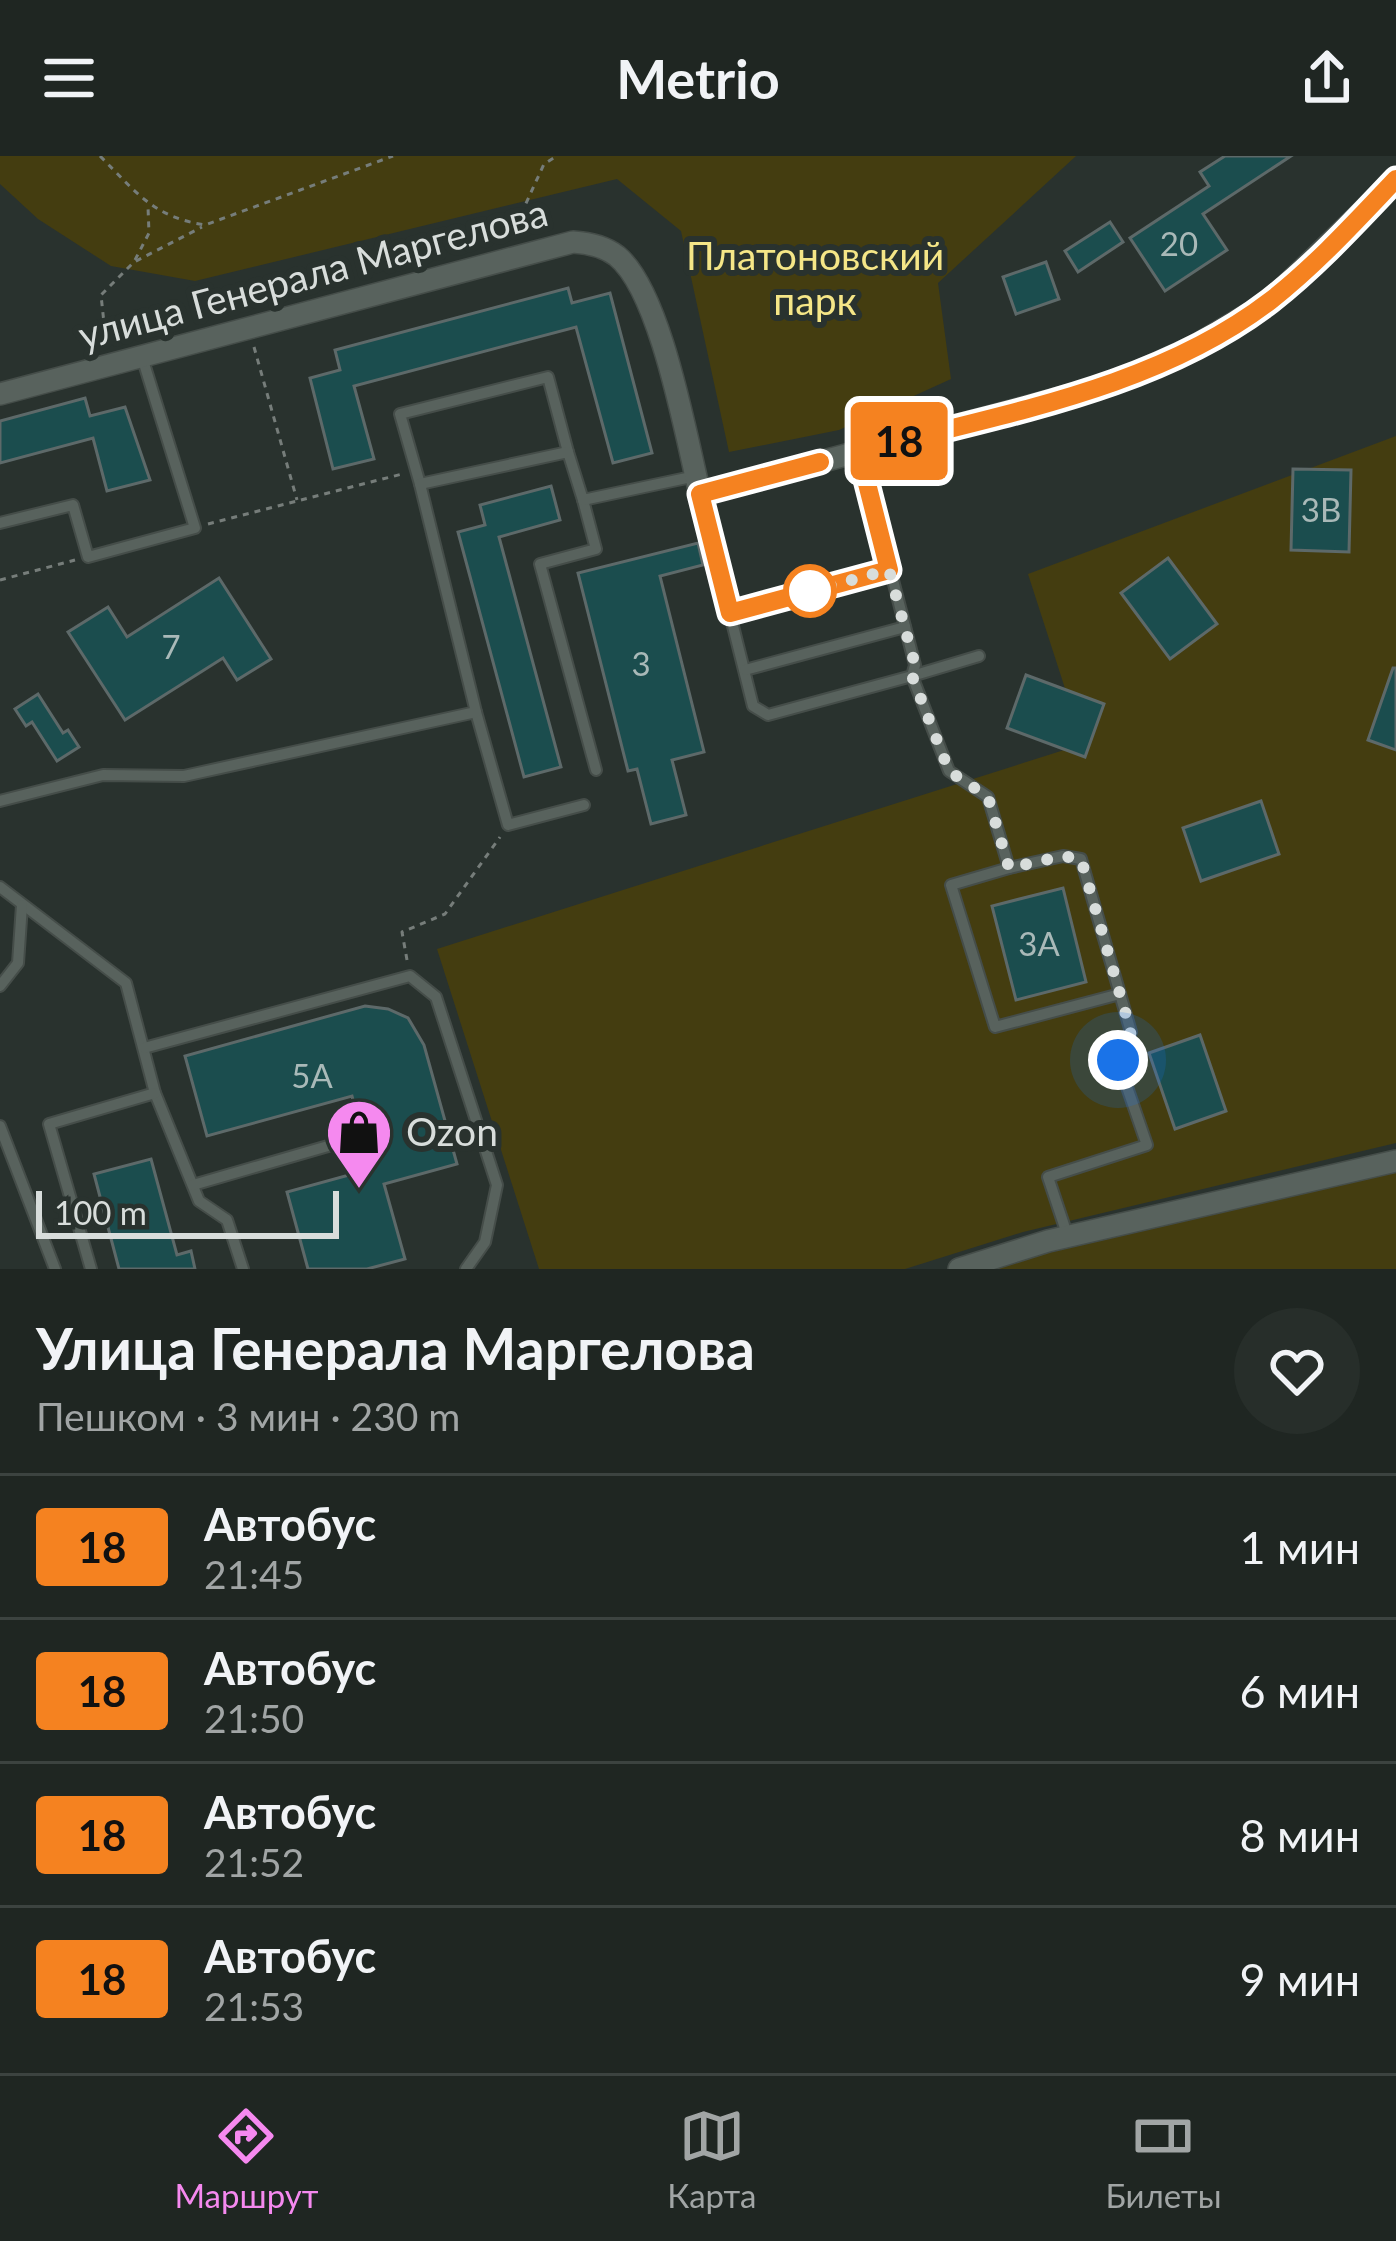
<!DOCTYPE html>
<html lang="ru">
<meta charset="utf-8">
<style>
body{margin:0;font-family:Lato,sans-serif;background:#272e2a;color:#f1f3f6;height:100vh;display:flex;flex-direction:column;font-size:45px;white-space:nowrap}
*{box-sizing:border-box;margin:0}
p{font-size:39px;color:#a1a5a5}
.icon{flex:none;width:66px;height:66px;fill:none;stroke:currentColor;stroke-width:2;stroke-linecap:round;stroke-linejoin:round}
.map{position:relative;height:1113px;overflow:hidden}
.sheet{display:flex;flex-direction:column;background:#1f2622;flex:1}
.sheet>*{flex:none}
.badge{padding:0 24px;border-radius:9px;font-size:42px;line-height:78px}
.scale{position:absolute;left:36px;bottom:30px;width:303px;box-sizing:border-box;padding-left:12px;border:6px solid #d8dddb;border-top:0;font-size:33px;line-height:42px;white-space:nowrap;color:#d8dddb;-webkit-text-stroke:9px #29322e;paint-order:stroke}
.you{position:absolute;width:60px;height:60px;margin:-30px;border:9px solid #fff;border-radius:50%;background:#1a73e8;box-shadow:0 0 0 18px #1a73e833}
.map>.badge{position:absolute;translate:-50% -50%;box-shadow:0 0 0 6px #fff}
.round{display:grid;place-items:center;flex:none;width:126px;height:126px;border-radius:63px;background:#272e2a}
.summary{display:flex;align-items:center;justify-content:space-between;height:204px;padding:0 36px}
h1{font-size:57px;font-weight:700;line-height:90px}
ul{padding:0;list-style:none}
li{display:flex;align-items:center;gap:36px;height:144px;padding:0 36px;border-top:3px solid #3c4340}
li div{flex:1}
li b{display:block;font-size:45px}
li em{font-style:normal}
li .badge{min-width:132px;font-weight:700;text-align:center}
header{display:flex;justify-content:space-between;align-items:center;height:156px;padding:0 36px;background:#1f2622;font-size:54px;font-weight:700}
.tabs{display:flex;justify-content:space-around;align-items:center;height:168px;border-top:3px solid #3c4340;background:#1f2622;font-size:33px;color:#a1a5a5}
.tabs a{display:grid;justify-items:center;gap:6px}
.tabs .on{color:#f589ef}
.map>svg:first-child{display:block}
.green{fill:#443d10}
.building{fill:#1b4d4e;stroke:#5d6969;stroke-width:3}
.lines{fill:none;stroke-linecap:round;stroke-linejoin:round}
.service-casing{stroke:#454d49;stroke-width:14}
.minor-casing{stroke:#454d49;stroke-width:24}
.path{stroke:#767d7a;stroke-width:3;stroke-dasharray:6 6;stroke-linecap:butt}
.service{stroke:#58625d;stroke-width:10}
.minor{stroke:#58625d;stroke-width:21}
.line-casing{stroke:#fff;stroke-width:27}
.line{stroke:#f58220;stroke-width:18}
.walk{stroke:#d8dddb;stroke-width:12;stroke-dasharray:0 21.6}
.stop-dot{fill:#fff;stroke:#f58220;stroke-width:6}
.labels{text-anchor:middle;stroke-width:12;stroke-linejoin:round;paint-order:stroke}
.number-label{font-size:33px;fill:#a9b9b8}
.park-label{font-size:39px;fill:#f5e687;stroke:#29322e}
.street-label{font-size:39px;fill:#d8dddb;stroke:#29322e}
.poi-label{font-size:39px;fill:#d8dddb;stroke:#29322e;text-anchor:start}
</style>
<header><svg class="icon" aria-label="menu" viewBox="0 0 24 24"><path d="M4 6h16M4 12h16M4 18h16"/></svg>Metrio<svg class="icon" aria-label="share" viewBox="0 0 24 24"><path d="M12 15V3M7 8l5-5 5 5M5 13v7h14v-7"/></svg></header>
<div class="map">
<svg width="1396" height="1113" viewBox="0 0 1396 1113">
<rect width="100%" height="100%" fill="#29322e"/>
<!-- green -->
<g class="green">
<path d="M0 0H1076L938 127 951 223 839 274 729 296 681 75 617 23 195 125 111 110 38 63 0 28Z"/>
<path d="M1396 280V987L1023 1076 905 1113H539L437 793 1083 588 1028 418Z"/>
<path d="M1396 1016V1113H991L1031 1101Z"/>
</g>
<!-- building -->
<g class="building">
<path d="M1225 0H1291L1203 58 1227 94 1165 135 1130 82 1209 30 1200 16Z"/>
<path d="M1110 66 1123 86 1078 116 1065 95Z"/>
<path d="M1046 106 1059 143 1016 158 1003 121Z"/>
<path d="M568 132 572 147 610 137 652 297 613 307 576 171 354 230 374 303 333 313 310 222 340 214 335 194Z"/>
<path d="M85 242 90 260 125 251 150 324 107 335 93 282 0 307V265Z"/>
<path d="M1293 313 1351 314 1349 396 1291 394Z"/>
<path d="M551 330 560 364 499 381 561 611 524 621 458 376 485 369 480 349Z"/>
<path d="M698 387 703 409 660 420 704 596 672 604 686 659 651 668 637 613 628 615 578 417Z"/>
<path d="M1168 402 1217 468 1170 503 1121 437Z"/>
<path d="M219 422 271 503 237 524 223 502 125 564 68 476 108 451 127 481Z"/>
<path d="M1393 512H1396V594L1368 584Z"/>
<path d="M1026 519 1104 548 1085 601 1007 572Z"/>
<path d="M38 538 63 577 68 574 79 591 57 605 32 566 26 570 15 553Z"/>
<path d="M1261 645 1279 698 1201 725 1183 672Z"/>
<path d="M1063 732 1086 826 1016 844 992 750Z"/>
<path d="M365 850 388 853 408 862 424 889 457 1008 384 1028 405 1103 367 1113H308L287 1036 371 1013 352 940 207 980 185 900Z"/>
<path d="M1200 879 1226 955 1175 973 1149 897Z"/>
<path d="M151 1003 177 1099 191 1095 195 1113H119L94 1018Z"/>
</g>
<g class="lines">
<defs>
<g id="service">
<path d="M420 328 400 258 548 221 568 296"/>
<path d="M700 338 753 550 768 559 912 520 915 509 860 297"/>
<path d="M583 344 596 393 540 408 596 614"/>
<path d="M0 367 73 349 88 401 195 372 142 201"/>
<path d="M730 457 889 414"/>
<path d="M979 500 912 520 949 615 988 641 1009 712 1063 700 1081 703 1131 876 1118 905 1147 989 1048 1021 1068 1081"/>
<path d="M745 514 905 471"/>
<path d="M476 556 508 669 584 649"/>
<path d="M0 645 103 619 184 620 476 556 420 328 568 296 583 344 696 320"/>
<path d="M1009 712 951 729 995 871 1120 838"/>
<path d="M0 731 126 827 155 937 199 1045 227 1064 243 1113"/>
<path d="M0 830 18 807 22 749"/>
<path d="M144 892 410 820 436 841 497 1029 485 1086 466 1113"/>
<path d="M0 970 55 1113"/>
<path d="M193 1029 335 988"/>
<path d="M91 1113 49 968 155 937"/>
</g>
<g id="minor">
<path d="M0 238 573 86C589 87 604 90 617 100 661 136 686 281 700 338L1112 228 1193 191 1269 146 1396 23"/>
<path d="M959 1113 1048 1085 1396 1005"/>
</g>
</defs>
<!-- service casing -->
<use href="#service" class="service-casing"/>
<!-- minor casing -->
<use href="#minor" class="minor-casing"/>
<!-- path -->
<g class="path">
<path d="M100 0C136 36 153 61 205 69L393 0"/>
<path d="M511 80 544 8 557 0"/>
<path d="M135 104 149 77 148 51"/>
<path d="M106 186 101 139 134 106 202 71"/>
<path d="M254 191 297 344"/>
<path d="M208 368 402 318"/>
<path d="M0 424 75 404"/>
<path d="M407 804 402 776 445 758 500 681"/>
</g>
<!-- service -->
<use href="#service" class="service"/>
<!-- minor -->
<use href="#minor" class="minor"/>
</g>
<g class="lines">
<defs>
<path id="line" d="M820 306 700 338 730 457 889 414 859 296C998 258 1154 234 1270 145 1316 109 1356 65 1396 23"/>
</defs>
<!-- line casing -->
<use href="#line" class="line-casing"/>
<!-- line -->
<use href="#line" class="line"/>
<!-- walk -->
<path class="walk" d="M810 435 889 414 915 509 912 520 949 615 988 641 1009 712 1063 700 1081 703 1131 876 1118 904"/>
</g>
<!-- icons -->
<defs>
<symbol id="shop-pin" viewBox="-11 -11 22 30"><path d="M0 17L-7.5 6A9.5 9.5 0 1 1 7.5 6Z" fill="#f589ef" stroke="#29322e"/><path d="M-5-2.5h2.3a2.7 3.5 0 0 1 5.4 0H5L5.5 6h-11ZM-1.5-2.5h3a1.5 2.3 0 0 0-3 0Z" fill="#111"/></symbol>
</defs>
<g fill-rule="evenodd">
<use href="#shop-pin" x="321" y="938" width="76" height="104"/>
</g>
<!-- markers -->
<circle class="stop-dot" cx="810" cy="435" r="24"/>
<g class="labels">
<!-- number labels -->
<g class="number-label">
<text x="1179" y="100">20</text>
<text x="1321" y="366">3В</text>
<text x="171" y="503">7</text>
<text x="641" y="520">3</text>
<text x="1039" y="800">3А</text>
<text x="312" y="932">5А</text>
</g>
<!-- park labels -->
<g class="park-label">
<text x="815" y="114">Платоновский<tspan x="815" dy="45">парк</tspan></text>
</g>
<!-- street labels -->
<g class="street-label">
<text transform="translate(313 118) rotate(-15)" y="14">улица Генерала Маргелова</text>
</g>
<!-- poi labels -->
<g class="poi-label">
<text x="406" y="990">Ozon</text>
</g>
</g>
</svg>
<div class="scale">100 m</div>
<div class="you" style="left:1118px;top:904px"></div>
<b class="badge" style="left:899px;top:285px;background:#f58220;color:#111">18</b>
</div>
<section class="sheet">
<div class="summary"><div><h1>Улица Генерала Маргелова</h1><p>Пешком · 3 мин · 230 m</p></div><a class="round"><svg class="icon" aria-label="heart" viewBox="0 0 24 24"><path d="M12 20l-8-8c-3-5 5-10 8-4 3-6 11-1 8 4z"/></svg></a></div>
<ul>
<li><span class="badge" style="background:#f58220;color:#111">18</span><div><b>Автобус</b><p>21:45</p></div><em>1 мин</em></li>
<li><span class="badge" style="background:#f58220;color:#111">18</span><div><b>Автобус</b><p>21:50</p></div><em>6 мин</em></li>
<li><span class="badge" style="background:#f58220;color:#111">18</span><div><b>Автобус</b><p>21:52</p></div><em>8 мин</em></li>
<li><span class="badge" style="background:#f58220;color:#111">18</span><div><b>Автобус</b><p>21:53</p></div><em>9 мин</em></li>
</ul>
</section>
<nav class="tabs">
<a class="on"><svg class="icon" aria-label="directions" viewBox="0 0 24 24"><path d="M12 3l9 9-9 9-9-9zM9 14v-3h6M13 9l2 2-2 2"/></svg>Маршрут</a>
<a><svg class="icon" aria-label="map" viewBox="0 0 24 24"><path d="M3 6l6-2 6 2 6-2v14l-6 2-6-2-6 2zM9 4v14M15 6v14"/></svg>Карта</a>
<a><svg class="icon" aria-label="tickets" viewBox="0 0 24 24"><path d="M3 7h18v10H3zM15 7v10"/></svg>Билеты</a>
</nav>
